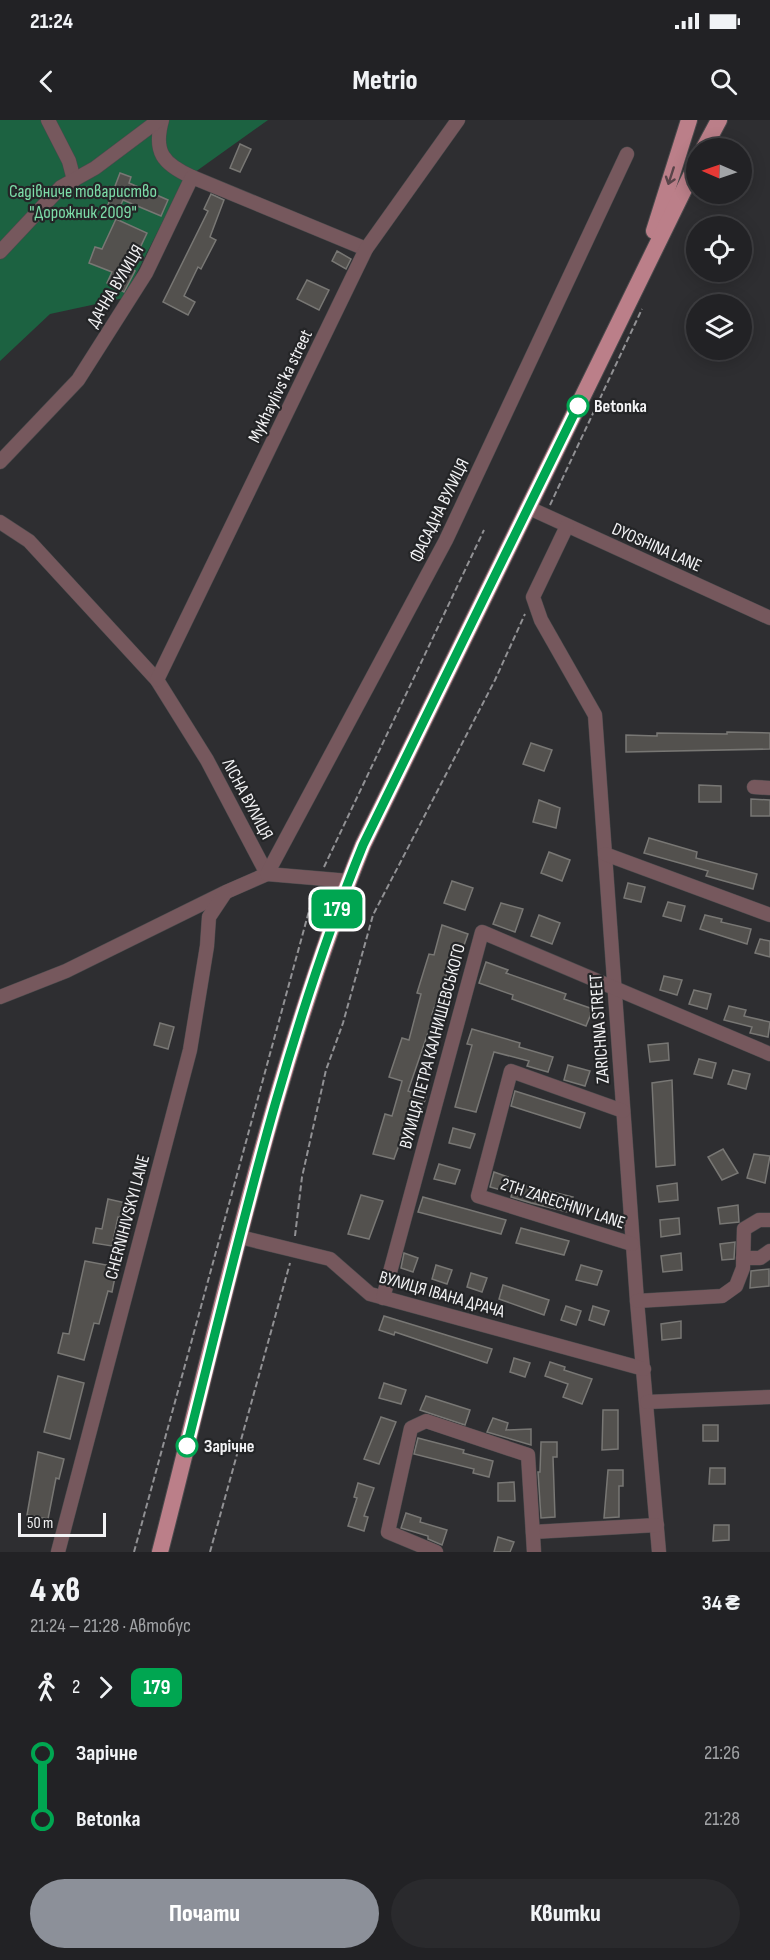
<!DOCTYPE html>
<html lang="uk">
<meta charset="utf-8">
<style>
body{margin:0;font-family:"Sofia Sans Condensed",sans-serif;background:#2a2a2d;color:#f1f3f6;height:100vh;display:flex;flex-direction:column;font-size:22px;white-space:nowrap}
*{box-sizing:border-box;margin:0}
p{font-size:20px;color:#a2a4a7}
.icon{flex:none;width:33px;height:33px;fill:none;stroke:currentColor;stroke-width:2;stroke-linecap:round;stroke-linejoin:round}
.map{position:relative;height:1432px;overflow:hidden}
.sheet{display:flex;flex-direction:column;background:#222225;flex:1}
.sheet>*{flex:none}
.badge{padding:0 12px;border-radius:9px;font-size:21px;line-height:39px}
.needle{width:39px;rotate:272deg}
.buttons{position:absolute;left:686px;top:18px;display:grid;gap:12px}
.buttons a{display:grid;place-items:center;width:66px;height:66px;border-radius:50%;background:#222225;box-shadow:0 3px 15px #0003,0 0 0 2px #3f3f42;font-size:30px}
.scale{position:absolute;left:18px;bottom:15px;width:88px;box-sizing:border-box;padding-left:6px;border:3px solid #f3f3f5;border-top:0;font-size:16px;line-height:21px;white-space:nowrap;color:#f3f3f5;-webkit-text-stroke:4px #242527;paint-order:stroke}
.map>.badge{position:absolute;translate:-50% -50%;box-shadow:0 0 0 3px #fff}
.legs{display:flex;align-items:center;gap:9px;height:66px;padding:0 30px;font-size:20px}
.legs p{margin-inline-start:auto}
.summary{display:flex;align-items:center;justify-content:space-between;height:102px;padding:0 30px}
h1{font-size:33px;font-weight:800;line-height:45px}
.primary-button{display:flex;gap:12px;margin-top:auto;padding:12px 30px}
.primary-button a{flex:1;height:69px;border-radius:36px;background:#8c9099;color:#fff;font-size:24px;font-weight:800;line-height:69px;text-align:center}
.primary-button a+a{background:#2a2a2d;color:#f1f3f6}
ul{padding:0 30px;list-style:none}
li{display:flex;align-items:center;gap:21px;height:66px;font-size:22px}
li i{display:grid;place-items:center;width:9px;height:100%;margin:0 8px;background:currentColor}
li i::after{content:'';width:15px;height:15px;margin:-8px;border:4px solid;border-radius:50%;background:#222225}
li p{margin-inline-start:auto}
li:first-child i{background:linear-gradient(#0000 50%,currentColor 0)}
li:last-child i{background:linear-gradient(currentColor 50%,#0000 0)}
.status{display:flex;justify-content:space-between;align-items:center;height:42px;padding:0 30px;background:#222225;direction:ltr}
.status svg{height:16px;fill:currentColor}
header{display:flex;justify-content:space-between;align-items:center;height:78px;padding:0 30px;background:#222225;font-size:27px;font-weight:800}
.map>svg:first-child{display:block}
.green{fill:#1c6241}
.building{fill:#53514e;stroke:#787774;stroke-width:1.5}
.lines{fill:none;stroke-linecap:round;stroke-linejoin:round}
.minor-casing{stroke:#4a4a4c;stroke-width:15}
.major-casing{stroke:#4a4a4c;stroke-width:18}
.path{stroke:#919194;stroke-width:2;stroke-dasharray:6 3;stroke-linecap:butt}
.minor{stroke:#76585d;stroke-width:14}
.major{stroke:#bb7f89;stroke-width:16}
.oneway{stroke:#594449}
.line-1-casing{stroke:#fff;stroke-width:14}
.line-1{stroke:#00a651;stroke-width:9}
.stop-1-dot{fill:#fff;stroke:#00a651;stroke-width:3}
.labels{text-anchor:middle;stroke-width:4.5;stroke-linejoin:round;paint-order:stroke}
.park-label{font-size:18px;fill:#7cdca8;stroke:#242527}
.street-label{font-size:18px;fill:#f3f3f5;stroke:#242527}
.stop-label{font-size:18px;font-weight:bold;fill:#f3f3f5;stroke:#242527;text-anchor:start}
</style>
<div class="status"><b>21:24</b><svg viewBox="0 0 49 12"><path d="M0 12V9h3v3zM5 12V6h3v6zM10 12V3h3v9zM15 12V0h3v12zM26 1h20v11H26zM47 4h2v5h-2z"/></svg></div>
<header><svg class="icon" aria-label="back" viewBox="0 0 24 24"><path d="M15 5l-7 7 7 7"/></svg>Metrio<svg class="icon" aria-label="search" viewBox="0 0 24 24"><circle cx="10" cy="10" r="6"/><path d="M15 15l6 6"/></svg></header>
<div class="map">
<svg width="770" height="1432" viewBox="0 0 770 1432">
<rect width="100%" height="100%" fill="#2e2e31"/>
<!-- green -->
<path class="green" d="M0 0H268L184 60 124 178 50 194 0 241Z"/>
<!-- building -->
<g class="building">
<path d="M240 24 251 29 240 52 230 48Z"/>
<path d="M120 53 131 57 129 63 168 80 161 96 123 80 117 94 106 90Z"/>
<path d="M211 74 224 80 210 117 216 120 201 149 198 147 184 176 195 182 188 195 163 182 208 91 204 89Z"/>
<path d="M116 99 147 113 130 149 135 151 124 172 107 163 112 152 89 143 95 127 102 129Z"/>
<path d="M337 131 351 139 346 149 332 141Z"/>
<path d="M307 160 329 170 319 190 297 179Z"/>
<path d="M727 612 770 613V629L626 632V615L657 616V613L727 614Z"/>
<path d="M531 623 552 630 544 651 523 644Z"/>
<path d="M699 665 721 666V682H699Z"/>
<path d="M751 679 770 680V696H751Z"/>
<path d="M539 680 560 688 556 708 533 702Z"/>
<path d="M649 718 697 732 696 738 757 754 753 769 706 756 708 751 644 733Z"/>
<path d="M549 732 570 740 562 761 541 753Z"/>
<path d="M452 761 473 768 465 790 444 783Z"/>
<path d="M628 763 645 767 641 782 624 778Z"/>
<path d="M668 782 685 786 681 801 663 796Z"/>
<path d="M501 783 523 789 515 812 493 804Z"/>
<path d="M539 795 560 803 552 824 531 816Z"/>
<path d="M705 795 722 799 721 802 751 809 747 824 700 809Z"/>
<path d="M442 805 468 814 463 828 457 826 432 894 444 898 439 913 429 910 408 971 426 977 421 992 412 989 394 1039 373 1034 385 994 392 996 402 961 389 957 402 918 409 920 421 874 417 873 429 834 434 835Z"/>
<path d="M760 819 770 821V837L755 833Z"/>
<path d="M486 842 508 850 506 853 566 874 564 879 593 889 586 906 512 879 513 875 479 863Z"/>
<path d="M664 856 682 860 677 875 660 870Z"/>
<path d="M694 870 711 874 707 889 689 884Z"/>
<path d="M729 886 746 890 744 896 770 902 768 917 750 913 752 907 724 900Z"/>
<path d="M160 903 174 907 168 929 154 925Z"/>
<path d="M472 909 520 923 519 927 553 937 548 952 527 946 529 941 494 932 476 992 455 987 472 925 467 924Z"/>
<path d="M668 923 669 940 650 942 648 925Z"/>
<path d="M699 939 716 943 712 958 694 954Z"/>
<path d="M568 945 590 951 585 966 564 960Z"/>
<path d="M733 950 750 954 746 969 728 964Z"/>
<path d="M672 960 675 1045 656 1047 652 963Z"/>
<path d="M515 971 585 993 580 1008 511 986Z"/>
<path d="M453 1008 475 1014 470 1028 449 1023Z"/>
<path d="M723 1029 738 1053 722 1060 708 1037Z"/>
<path d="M754 1034 770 1036 765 1063 747 1058Z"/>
<path d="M439 1044 460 1050 455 1064 434 1059Z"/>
<path d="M494 1052 508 1057 507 1061 573 1077 568 1092 531 1083 511 1077 512 1073 490 1067Z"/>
<path d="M677 1063 678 1080 659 1082 657 1066Z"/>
<path d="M361 1075 383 1081 369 1119 348 1114Z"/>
<path d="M423 1077 506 1100 501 1114 418 1092Z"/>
<path d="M108 1079 126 1083 124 1098 118 1097 112 1126 93 1123 96 1108 102 1109Z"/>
<path d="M738 1085 739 1102 720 1104 718 1088Z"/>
<path d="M679 1098 680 1114 661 1117 660 1100Z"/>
<path d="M521 1108 569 1121 564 1135 516 1123Z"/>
<path d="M735 1122 734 1139 722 1140 720 1124Z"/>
<path d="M404 1133 418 1138 413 1152 401 1148Z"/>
<path d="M681 1133 682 1150 663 1152 661 1136Z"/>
<path d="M85 1141 117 1147 112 1172 108 1171 99 1204 94 1203 84 1240 58 1233 63 1213 69 1214Z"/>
<path d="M436 1145 452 1150 447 1164 432 1159Z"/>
<path d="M581 1145 602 1151 597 1165 576 1160Z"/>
<path d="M769 1149V1166L750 1168 751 1151Z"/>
<path d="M471 1153 487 1158 482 1172 467 1167Z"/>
<path d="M503 1165 549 1180 544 1195 499 1179Z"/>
<path d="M566 1186 581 1191 576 1205 561 1200Z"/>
<path d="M593 1186 609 1191 604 1205 589 1200Z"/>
<path d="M384 1196 492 1229 487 1243 395 1212 394 1215 379 1210Z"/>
<path d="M681 1201V1218L662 1220 661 1204Z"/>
<path d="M514 1238 530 1243 525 1257 510 1252Z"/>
<path d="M550 1242 565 1247 564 1250 592 1259 582 1284 563 1277 568 1264 545 1256Z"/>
<path d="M58 1256 84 1263 70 1319 44 1312Z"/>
<path d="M384 1263 406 1270 401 1284 379 1278Z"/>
<path d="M426 1276 470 1290 465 1305 420 1290Z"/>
<path d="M603 1290H618V1329L602 1330Z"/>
<path d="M381 1297 396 1302 379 1344 364 1339Z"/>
<path d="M493 1298 508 1303 506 1310 531 1309V1325L487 1312Z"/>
<rect x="703" y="1305" width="15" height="16"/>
<path d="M418 1318 464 1330 463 1333 493 1341 489 1357 473 1353 474 1349 414 1334Z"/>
<path d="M541 1322H557V1337H553L555 1397 541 1398 538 1352H540Z"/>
<path d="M38 1332 64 1339 59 1359 56 1358 48 1399 27 1395Z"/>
<path d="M710 1348H725V1364H709Z"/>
<path d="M608 1350H623V1366H619V1397L604 1398Z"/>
<path d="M514 1362 515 1381H498V1363Z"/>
<path d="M358 1363 374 1368 364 1396 368 1397 364 1411 348 1406 357 1378 354 1377Z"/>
<path d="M406 1393 421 1398 420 1402 447 1410 442 1425 428 1419V1416L401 1408Z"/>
<path d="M714 1405H729V1420L713 1421Z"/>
<path d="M498 1417 514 1422 510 1432H494Z"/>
</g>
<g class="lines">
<defs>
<g id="minor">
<path d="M48 0 69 41 74 60"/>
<path d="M162 0C153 32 163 44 192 57"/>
<path d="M0 132 61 67 95 48 159 0"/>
<path d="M0 342 78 260 146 153 192 57 366 129"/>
<path d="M529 388 770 498"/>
<path d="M0 402 29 421 157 560 207 640 267 754 226 772 66 851 0 877"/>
<path d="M567 406 533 477 541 500 595 595 637 1181 659 1432"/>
<path d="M157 560 366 129 458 0"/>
<path d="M754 667 770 668"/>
<path d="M605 734 770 795"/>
<path d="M349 761 267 754 446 420 627 34"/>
<path d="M623 991 511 951 478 1076 632 1124"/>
<path d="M240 1117 330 1139 370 1174 644 1249"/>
<path d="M743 1138H760L770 1131"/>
<path d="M383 1178 482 812 770 934"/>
<path d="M637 1181 722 1176 736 1166 743 1148 744 1109 759 1100H770"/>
<path d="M647 1282 770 1277"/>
<path d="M533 1412 657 1405"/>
<path d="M58 1432 190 930 207 826 209 797 225 773"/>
<path d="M436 1432 388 1412 411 1308 426 1301 528 1335 534 1432"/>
</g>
<g id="major">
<path d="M704 28 719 0"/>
<path d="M654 111 689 0"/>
<path d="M160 1432C221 1195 271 953 363 725L696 45"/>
</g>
</defs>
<!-- minor casing -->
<use href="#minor" class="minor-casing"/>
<!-- major casing -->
<use href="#major" class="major-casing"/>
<!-- path -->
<g class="path">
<path d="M550 385 642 189"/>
<path d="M324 747 484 410"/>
<path d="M295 1116 302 1057 326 950 343 903 373 795 495 560 525 494"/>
<path d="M134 1432 315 769"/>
<path d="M210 1432 290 1143"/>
</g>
<!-- minor -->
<use href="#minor" class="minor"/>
<!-- major -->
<use href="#major" class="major"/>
</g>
<!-- one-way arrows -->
<defs><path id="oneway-shaft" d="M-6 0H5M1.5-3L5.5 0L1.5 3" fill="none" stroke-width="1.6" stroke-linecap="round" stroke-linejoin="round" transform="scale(1.5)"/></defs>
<use class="oneway" href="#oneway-shaft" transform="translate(671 56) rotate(108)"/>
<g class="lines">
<defs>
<path id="line-1" d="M187 1326C238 1123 284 919 363 725L578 286"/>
</defs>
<!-- line-1 casing -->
<use href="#line-1" class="line-1-casing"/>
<!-- line-1 -->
<use href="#line-1" class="line-1"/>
</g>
<!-- markers -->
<g class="stop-1-dot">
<circle cx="578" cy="286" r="10"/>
<circle cx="187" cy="1326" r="10"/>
</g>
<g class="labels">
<!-- park labels -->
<g class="park-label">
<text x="83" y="77">Садівниче товариство<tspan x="83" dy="21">"Дорожник 2009"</tspan></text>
</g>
<!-- street labels -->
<g class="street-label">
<text transform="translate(115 166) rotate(-59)" y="6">ДАЧНА ВУЛИЦЯ</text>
<text transform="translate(280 266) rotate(-64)" y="6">Mykhaylivsʹka street</text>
<text transform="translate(439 390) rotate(-64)" y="6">ФАСАДНА ВУЛИЦЯ</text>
<text transform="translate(657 427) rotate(24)" y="6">DYOSHINA LANE</text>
<text transform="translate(248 679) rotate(62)" y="6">ЛІСНА ВУЛИЦЯ</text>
<text transform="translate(599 909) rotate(-94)" y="6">ZARICHNA STREET</text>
<text transform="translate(432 926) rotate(-75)" y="6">ВУЛИЦЯ ПЕТРА КАЛНИШЕВСЬКОГО</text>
<text transform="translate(563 1083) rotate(18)" y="6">2TH ZARECHNIY LANE</text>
<text transform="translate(127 1097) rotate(-75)" y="6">CHERNIHIVSKYI LANE</text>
<text transform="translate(442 1174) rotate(16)" y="6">ВУЛИЦЯ ІВАНА ДРАЧА</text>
</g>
<!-- stop labels -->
<g class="stop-label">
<text x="594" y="292">Betonka</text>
<text x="204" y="1332">Зарічне</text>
</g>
</g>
</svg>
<div class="buttons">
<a><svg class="needle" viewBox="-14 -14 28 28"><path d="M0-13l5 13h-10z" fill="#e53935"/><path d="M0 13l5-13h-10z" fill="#a2a4a7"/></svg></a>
<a><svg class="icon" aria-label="locate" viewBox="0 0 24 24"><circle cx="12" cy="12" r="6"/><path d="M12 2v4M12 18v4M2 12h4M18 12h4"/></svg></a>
<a><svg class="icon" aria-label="layers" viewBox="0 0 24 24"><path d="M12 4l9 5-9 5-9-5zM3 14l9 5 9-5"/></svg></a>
</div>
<div class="scale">50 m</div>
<b class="badge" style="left:337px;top:789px;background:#00a651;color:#fff">179</b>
</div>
<section class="sheet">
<div class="summary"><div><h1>4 хв</h1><p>21:24 – 21:28 · Автобус</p></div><b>34 ₴</b></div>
<div class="legs"><svg class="icon" aria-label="walk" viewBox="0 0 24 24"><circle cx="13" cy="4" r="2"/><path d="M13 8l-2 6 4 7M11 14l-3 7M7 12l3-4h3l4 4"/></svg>2<svg class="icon" aria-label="forward" viewBox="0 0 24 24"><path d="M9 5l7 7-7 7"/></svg><b class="badge" style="background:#00a651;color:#fff">179</b></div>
<ul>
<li><i style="color:#00a651"></i><b>Зарічне</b><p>21:26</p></li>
<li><i style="color:#00a651"></i><b>Betonka</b><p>21:28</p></li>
</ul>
<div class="primary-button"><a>Почати</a><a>Квитки</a></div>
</section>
